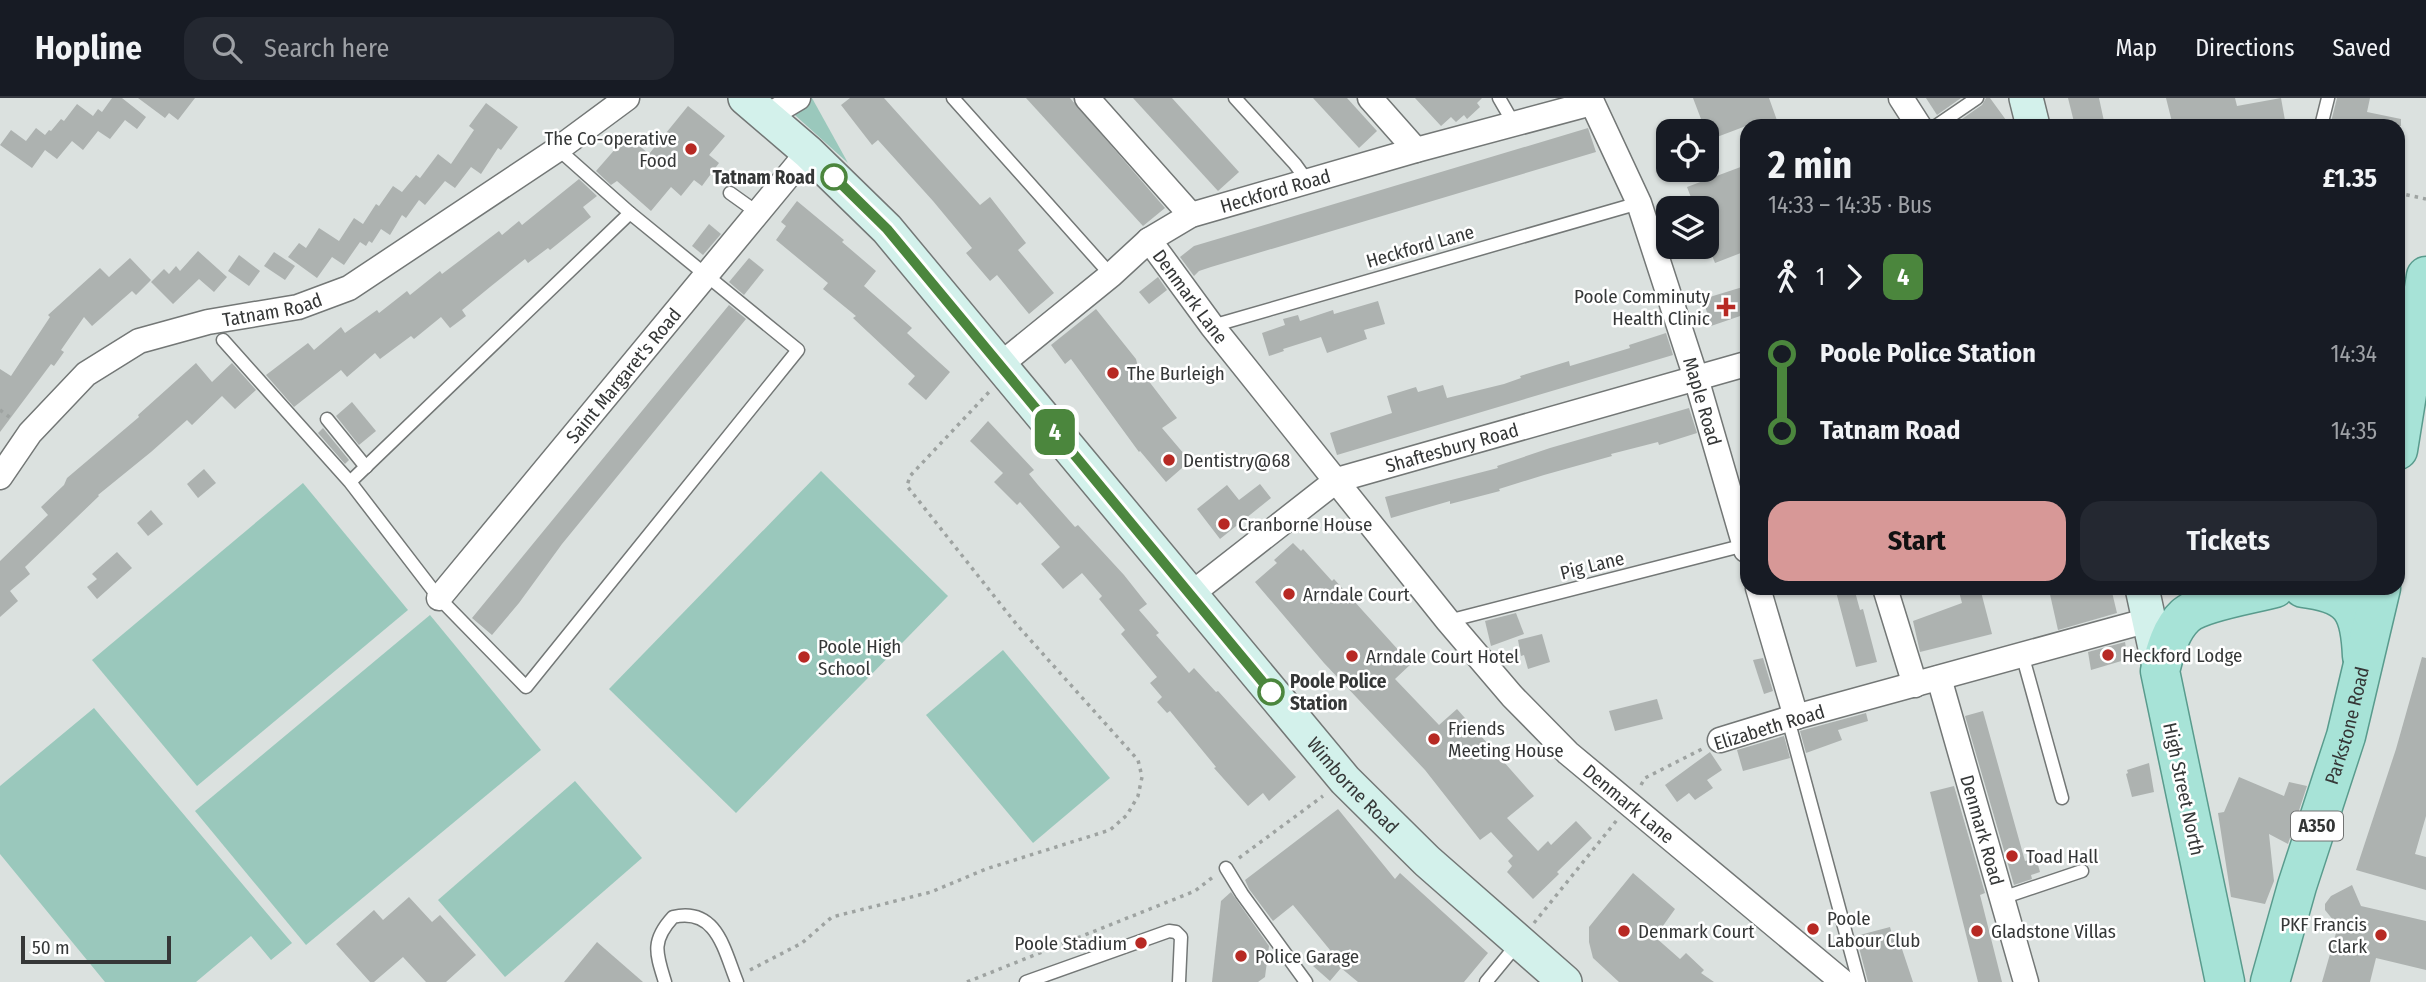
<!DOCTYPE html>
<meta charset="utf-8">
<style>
body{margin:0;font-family:"Fira Sans Condensed",sans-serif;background:#242831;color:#f1f3f6;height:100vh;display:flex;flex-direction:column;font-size:26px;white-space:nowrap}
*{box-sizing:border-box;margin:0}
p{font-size:23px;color:#9ea1a6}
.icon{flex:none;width:38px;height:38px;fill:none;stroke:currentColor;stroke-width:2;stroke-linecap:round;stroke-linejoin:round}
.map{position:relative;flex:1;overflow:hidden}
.panel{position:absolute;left:1740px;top:21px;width:665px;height:476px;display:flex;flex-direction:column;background:#171b24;border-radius:21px;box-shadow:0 2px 5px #0004}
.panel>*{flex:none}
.badge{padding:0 14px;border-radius:10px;font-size:24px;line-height:46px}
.controls{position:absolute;left:1656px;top:21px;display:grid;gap:14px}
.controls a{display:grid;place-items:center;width:63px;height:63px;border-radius:14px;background:#171b24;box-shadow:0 2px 5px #0004;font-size:35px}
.scale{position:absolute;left:21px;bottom:18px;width:150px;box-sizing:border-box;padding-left:7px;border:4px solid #353737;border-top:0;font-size:19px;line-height:24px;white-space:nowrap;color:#353737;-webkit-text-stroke:5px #fff;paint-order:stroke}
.map>.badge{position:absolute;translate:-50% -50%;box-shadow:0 0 0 4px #fff}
.legs{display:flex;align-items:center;gap:10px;height:77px;padding:0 28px;font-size:23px}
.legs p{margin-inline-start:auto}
.overview{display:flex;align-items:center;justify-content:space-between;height:119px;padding:0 28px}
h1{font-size:38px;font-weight:700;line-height:52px}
.action{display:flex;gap:14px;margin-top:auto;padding:14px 28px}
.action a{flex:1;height:80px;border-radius:21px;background:#d79897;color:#111;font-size:28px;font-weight:700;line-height:80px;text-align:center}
.action a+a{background:#242831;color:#f1f3f6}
ul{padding:0 28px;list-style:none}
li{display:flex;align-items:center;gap:24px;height:77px;font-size:26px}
li i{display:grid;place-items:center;width:10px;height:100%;margin:0 9px;background:currentColor}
li i::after{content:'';width:18px;height:18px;margin:-9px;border:5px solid;border-radius:50%;background:#171b24}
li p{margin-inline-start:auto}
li:first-child i{background:linear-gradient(#0000 50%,currentColor 0)}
li:last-child i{background:linear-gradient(currentColor 50%,#0000 0)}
header{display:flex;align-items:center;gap:42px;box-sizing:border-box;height:98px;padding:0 35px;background:#171b24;border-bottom:2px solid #363941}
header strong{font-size:33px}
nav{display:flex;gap:38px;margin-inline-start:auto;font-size:24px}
.search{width:490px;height:63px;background:#242831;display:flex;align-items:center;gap:18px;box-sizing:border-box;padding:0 24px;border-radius:21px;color:#9ea1a6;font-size:26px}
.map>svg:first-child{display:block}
.grass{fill:#9ac8bc}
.building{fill:#adb2b0}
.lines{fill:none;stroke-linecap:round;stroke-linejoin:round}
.lane-casing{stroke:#737776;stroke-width:15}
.street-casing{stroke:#737776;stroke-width:27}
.secondary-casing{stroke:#737776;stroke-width:36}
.primary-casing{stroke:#599b8d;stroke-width:41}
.path{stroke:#9ea3a1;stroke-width:3.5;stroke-dasharray:3.5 5;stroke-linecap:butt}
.lane{stroke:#fff;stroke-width:12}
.street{stroke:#fff;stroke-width:24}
.secondary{stroke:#d3f1eb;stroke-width:33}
.primary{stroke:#a7e3d7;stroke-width:38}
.line-1-casing{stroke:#fff;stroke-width:16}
.line-1{stroke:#4b863d;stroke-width:10}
.poi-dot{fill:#b72923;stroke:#fff;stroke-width:2.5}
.stop-1-dot{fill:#fff;stroke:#4b863d;stroke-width:3.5}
.labels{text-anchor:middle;stroke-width:5;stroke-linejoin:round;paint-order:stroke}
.shield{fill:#fff;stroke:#727373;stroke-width:2}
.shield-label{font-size:18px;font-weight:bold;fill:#353737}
.poi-label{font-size:19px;fill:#353737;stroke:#fff;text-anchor:start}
.stop-label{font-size:19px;font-weight:bold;fill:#353737;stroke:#fff;text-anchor:end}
.street-label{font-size:19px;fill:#353737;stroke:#fff}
</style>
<header>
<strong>Hopline</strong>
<div class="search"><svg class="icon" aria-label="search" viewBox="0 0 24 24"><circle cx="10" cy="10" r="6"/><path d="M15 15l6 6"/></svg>Search here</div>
<nav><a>Map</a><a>Directions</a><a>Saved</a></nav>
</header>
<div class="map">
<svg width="2426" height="884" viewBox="0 0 2426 884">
<rect width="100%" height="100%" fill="#dbe1df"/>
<!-- grass -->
<g class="grass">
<path d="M776 0H812L848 65Z"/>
<path d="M821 373 948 498 736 715 609 591Z"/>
<path d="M303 385 408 512 197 688 92 562Z"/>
<path d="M430 517 541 652 306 847 195 713Z"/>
<path d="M1003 552 1110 680 1033 745 926 617Z"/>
<path d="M94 610 292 845 271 862 251 838 196 884H105L0 756V688Z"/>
<path d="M575 683 642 760 505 879 438 802Z"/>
</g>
<!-- building -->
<g class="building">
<path d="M112 0H122L146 19 137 31 125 22 110 41 98 33 83 52 72 43 57 61 45 52 32 70 0 47 11 32 26 43 36 30 45 37 49 32 51 33 61 21 64 23 77 6 93 18 98 11 102 14Z"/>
<path d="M138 0H195L178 22 169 15 165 20Z"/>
<path d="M850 0H884L980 107 990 99 1026 145 1018 152 1054 195 1029 216 997 177 990 183 966 155 972 150 933 103 878 42 872 47 858 29 841 7Z"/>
<path d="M1026 0H1070L1165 110 1143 128Z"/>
<path d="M1133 0H1172L1239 74 1218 93Z"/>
<path d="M1313 0H1347L1377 33 1359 50Z"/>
<path d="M1415 0H1482L1477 5 1480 9 1467 21 1464 17 1456 24 1451 19 1441 28Z"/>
<path d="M1693 0H1769L1779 28H1746L1709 42Z"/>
<path d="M1926 0H1961L1937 17Z"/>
<path d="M1986 0H1990L2006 22 1997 28H1952L1982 7Z"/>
<path d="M2068 0H2099L2105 28H2075Z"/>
<path d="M2166 0H2235L2237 8 2281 0 2286 28H2173Z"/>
<path d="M2337 0H2370L2367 14 2401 21V28H2330Z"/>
<path d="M486 5 518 29 501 52 498 50 481 76 471 69 455 90 445 83 425 107 419 102 406 120 402 117 390 137 381 131 372 145 369 143 366 148 360 144 344 167 332 159 317 180 288 159 299 145 306 150 319 130 339 143 354 120 363 126 376 106 379 108 393 88 402 94 416 77 420 80 438 56 451 66 474 32 469 28Z"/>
<path d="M688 8 725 38 709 57 719 65 702 88 694 82 681 98 671 89 651 113 617 83 611 87 596 73 617 49 619 51 629 39 649 56Z"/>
<path d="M1588 30 1596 54 1211 169 1199 173 1194 178 1180 159 1194 148Z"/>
<path d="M1746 67V153L1715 165 1706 142V110H1695L1687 89Z"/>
<path d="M579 81 597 98 583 109 591 119 550 152 548 150 528 165 525 161 490 189 462 212 466 218 450 230 441 219 414 241 411 238 380 261 375 255 347 279 341 272 294 309 266 277 308 245 314 252 341 229 345 235 377 212 379 215 407 193 410 197 440 173 442 176 499 133 502 137 519 123 522 127Z"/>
<path d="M797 103 844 142 842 144 876 173 864 188 912 230 907 235 950 274 926 302 908 286 915 278 853 220 856 218 823 191 828 185 776 142 786 128 781 124Z"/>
<path d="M709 126 721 136 703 157 692 148Z"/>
<path d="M198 153 227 179 214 194 199 181 173 206 151 184 164 171 169 176 176 168 180 173Z"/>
<path d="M274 154 295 168 285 182 264 168Z"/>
<path d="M239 157 260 173 249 188 228 173Z"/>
<path d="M130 160 151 182 136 197 132 193 92 228 84 219 61 252 64 254 54 268 51 266 0 334V271L11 278 50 219 48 217 100 170 109 179Z"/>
<path d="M749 160 764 172 744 197 729 184Z"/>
<path d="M1158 179 1167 192 1149 206 1139 194Z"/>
<path d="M1746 188V216L1711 228 1703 201Z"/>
<path d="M1378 203 1385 226 1364 232 1367 241 1327 255 1321 239 1283 251 1284 253 1269 258 1262 235 1285 227 1283 221 1298 217 1300 223 1333 212 1334 216Z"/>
<path d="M729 207 746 221 562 446 519 505 492 537 472 520Z"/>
<path d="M1096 211 1136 261 1138 269 1177 320 1162 330 1190 363 1166 384 1140 353 1139 354 1071 261 1065 266 1051 247Z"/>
<path d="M1666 235 1673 257 1337 357 1330 335 1392 315 1387 298 1416 289 1418 294 1443 287 1447 300 1504 286 1521 280 1520 278 1569 263 1570 268 1630 250 1629 247Z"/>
<path d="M196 265 212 284 232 265 256 292 235 311 222 298 192 327 187 322 151 354 98 397 99 398 25 469 30 476 10 493 18 503 0 519V463L48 417 41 409 64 387 67 380 139 319 138 317Z"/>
<path d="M352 304 376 333 359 347 336 318Z"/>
<path d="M1689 310 1697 335 1659 347 1658 344 1611 356 1612 358 1544 377 1499 391 1500 393 1450 406V403L1391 420 1385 399 1498 370 1497 368 1550 350Z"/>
<path d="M988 323 1034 372 1029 376 1038 387 1075 429 1078 427 1124 477 1147 506 1139 512 1159 535 1156 537 1189 575 1194 570 1216 594 1218 593 1296 679 1269 703 1263 695 1248 708 1214 670 1216 669 1170 613 1167 615 1157 604 1162 599 1150 585 1157 579 1121 536 1125 532 1099 501 1102 498 1082 475 1063 491 1041 466 1060 449 1020 404 1017 407 994 384 1003 375 970 343Z"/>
<path d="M323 330 349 362 345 366 318 335Z"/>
<path d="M204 371 216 385 198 400 187 386Z"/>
<path d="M1260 386 1271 400 1220 441 1197 411 1227 387 1239 402Z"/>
<path d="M151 412 163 426 148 438 137 425Z"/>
<path d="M1293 445 1301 453 1303 451 1332 483 1334 481 1411 566 1395 581 1439 627 1457 611 1534 698 1507 720 1538 753 1548 743 1551 747 1576 723 1592 740 1557 774 1559 776 1533 801 1507 774 1512 768 1508 763 1513 758 1491 734 1480 742 1425 672 1324 565 1255 484 1277 465 1274 462Z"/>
<path d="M117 454 132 470 97 501 87 489 97 481 92 476Z"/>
<path d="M1835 490H1854L1860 512 1863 511 1877 564 1856 569Z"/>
<path d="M1958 490H1980L1992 536 1920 554 1913 523 1962 505Z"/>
<path d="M2059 490H2111L2117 515 2058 532 2049 492Z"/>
<path d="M1516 515 1524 536 1491 548 1485 523Z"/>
<path d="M1542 536 1550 564 1528 571 1524 557 1521 558 1518 542Z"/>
<path d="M2125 544 2128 561 2091 572 2088 554Z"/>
<path d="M2422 559 2426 560V718L2415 756 2426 759V792L2356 772 2396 651Z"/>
<path d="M1763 560 1773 593 1764 596 1753 562Z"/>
<path d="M1657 601 1663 621 1615 633 1609 613Z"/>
<path d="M1983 613 2025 763 2036 760 2040 774 2031 777 2032 781 2014 787 1965 618Z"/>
<path d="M1866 615 1868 623 1838 632 1842 642 1806 655 1800 633Z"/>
<path d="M1784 638 1790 660 1743 673 1737 652Z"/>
<path d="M1710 654 1722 672 1707 682 1713 690 1695 702 1689 695 1677 704 1665 687Z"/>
<path d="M2149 665 2154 694 2132 699 2126 676 2128 675 2127 672Z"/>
<path d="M2239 679 2284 698 2289 684 2307 688 2288 746 2269 736 2274 783 2265 806 2231 799 2218 715 2224 714Z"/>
<path d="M1954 688 1985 795 1980 797 2002 884H1978L1930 694Z"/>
<path d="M1338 711 1395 781 1400 775 1488 855 1464 884H1358L1341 870 1330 883 1313 868 1330 852 1293 807 1273 823 1249 791 1245 782Z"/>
<path d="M1633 775 1675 811 1655 839 1680 861 1686 855 1704 872 1701 875 1714 884H1619L1593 860 1589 844V829Z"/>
<path d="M2352 787 2361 808 2426 823V872L2376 860 2370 884H2322L2338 828 2325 812V806L2331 798Z"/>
<path d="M1231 794 1269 848 1265 879 1258 884H1212L1221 803Z"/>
<path d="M409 799 432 824 440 817 476 857 446 884H426L403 859 374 884H370L336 846 374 812 383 822Z"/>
<path d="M1890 829 1895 847 1900 845 1913 884H1868L1856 838Z"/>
<path d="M597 844 643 884H564Z"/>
</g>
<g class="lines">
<defs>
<g id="lane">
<path d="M953 0 1111 177"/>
<path d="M1235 0 1295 66 1308 84"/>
<path d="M1499 0 1514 26"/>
<path d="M1936 28 1977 0"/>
<path d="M2321 28 2328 0"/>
<path d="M558 51 630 115"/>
<path d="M730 95 758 115"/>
<path d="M1212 228 1639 105"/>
<path d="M223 242 350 384 439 500 526 589 798 252 630 115 350 384"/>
<path d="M327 321 366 369"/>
<path d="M1448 523 1745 447"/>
<path d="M2022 556 2062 700"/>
<path d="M1788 621 1859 884"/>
<path d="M1226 770 1242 796 1306 884"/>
<path d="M2002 800 2082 773"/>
<path d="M665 884C656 855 651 843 673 819 717 809 724 852 737 884"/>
<path d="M1026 884 1169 833 1176 834 1181 839 1179 884"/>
<path d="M1486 884 1519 844"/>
</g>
<g id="street">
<path d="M1087 0 1191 117"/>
<path d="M1370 0 1416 52"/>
<path id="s1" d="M1590 0 1639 105 1696 280 1746 452"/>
<path d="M1901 0 1919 28"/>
<path d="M766 19 798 0"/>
<path id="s2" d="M1149 142 1212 228 1448 523 1512 598 1568 655 1843 884"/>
<path id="s3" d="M1000 267 1111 177 1149 142 1191 117 1416 52 1592 5"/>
<path id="s4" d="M0 379 30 335 86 276 139 243 208 224 298 209 349 190 558 51 627 0"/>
<path d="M1758 490 1796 619"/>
<path d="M1885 490 1915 587"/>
<path id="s5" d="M1190 497 1337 382 1746 266"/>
<path id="s6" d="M439 500 808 54"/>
<path id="s7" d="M1939 580 2026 884"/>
<path d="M1720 642 1788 621 2149 522"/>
</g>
<g id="secondary">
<path id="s8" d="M745 0 808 54 887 131 1345 682 1427 763 1565 884"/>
<path d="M2026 0 2033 28"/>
<path d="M2142 490 2160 573"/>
</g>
<g id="primary">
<path d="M2398 352 2426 178"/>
<path d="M2303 490C2352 496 2360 512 2362 558"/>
<path d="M2225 884 2160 573C2165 554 2170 532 2185 518 2200 504 2254 496 2275 490"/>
<path id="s9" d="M2270 884 2297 788 2346 638 2381 490"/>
</g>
</defs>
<!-- lane casing -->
<use href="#lane" class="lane-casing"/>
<!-- street casing -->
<use href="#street" class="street-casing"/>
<!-- secondary casing -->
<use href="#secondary" class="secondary-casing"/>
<!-- primary casing -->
<use href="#primary" class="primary-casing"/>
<!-- path -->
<g class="path">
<path d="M2398 95 2426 101"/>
<path d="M0 312 12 321"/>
<path d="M1641 687 1645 680 1702 651"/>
<path d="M1239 760 1323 698"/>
<path d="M1534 825 1617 722"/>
<path d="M750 872 802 845 832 819 931 794 986 771 1110 732 1127 717 1138 698 1142 679 1138 662 1017 527 907 388 910 378 990 293"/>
<path d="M967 884 1195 793 1213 779"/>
</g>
<!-- lane -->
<use href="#lane" class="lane"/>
<!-- street -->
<use href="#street" class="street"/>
<!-- secondary -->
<use href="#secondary" class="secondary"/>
<!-- primary -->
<use href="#primary" class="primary"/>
</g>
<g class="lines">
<defs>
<path id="line-1" d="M834 79 887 131 1271 594"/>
</defs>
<!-- line-1 casing -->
<use href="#line-1" class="line-1-casing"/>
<!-- line-1 -->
<use href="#line-1" class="line-1"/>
</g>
<!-- markers -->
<g class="poi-dot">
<circle cx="691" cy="51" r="7"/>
<path d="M1722.5 198.5h7v7h7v7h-7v7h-7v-7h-7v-7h7z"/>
<circle cx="1113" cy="275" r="7"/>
<circle cx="1169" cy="362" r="7"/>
<circle cx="1224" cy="426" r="7"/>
<circle cx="1289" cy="496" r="7"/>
<circle cx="2108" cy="557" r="7"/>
<circle cx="1352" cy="558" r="7"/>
<circle cx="804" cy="559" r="7"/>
<circle cx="1434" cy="641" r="7"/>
<circle cx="2012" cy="758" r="7"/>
<circle cx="1813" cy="831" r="7"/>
<circle cx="1624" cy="833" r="7"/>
<circle cx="1977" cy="833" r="7"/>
<circle cx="2381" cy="837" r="7"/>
<circle cx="1141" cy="845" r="7"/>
<circle cx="1241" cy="858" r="7"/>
</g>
<g class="stop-1-dot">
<circle cx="834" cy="79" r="12"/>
<circle cx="1271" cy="594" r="12"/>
</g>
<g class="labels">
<!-- shield labels -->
<rect class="shield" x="2291" y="713.5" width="52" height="29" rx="5"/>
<g class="shield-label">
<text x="2317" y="734">A350</text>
</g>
<!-- poi labels -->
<g class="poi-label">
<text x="677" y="47" text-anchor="end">The Co-operative<tspan x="677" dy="22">Food</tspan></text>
<text x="1710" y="205" text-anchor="end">Poole Comminuty<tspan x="1710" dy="22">Health Clinic</tspan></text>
<text x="1127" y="282">The Burleigh</text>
<text x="1183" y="369">Dentistry@68</text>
<text x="1238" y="433">Cranborne House</text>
<text x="1303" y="503">Arndale Court</text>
<text x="818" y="555">Poole High<tspan x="818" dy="22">School</tspan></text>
<text x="2122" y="564">Heckford Lodge</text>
<text x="1366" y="565">Arndale Court Hotel</text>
<text x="1448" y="637">Friends<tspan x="1448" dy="22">Meeting House</tspan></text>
<text x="2026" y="765">Toad Hall</text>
<text x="1827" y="827">Poole<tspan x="1827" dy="22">Labour Club</tspan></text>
<text x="2367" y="833" text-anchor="end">PKF Francis<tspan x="2367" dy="22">Clark</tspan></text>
<text x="1638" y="840">Denmark Court</text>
<text x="1991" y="840">Gladstone Villas</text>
<text x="1127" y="852" text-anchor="end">Poole Stadium</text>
<text x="1255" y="865">Police Garage</text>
</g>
<!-- stop labels -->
<g class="stop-label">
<text x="815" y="86">Tatnam Road</text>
<text x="1290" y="590" text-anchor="start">Poole Police<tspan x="1290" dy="22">Station</tspan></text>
</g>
<!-- street labels -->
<g class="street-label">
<text dy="7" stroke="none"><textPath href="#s3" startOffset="331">Heckford Road</textPath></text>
<text transform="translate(1420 148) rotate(-16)" y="7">Heckford Lane</text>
<text dy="7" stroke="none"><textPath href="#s2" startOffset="70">Denmark Lane</textPath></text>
<text dy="7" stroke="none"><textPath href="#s4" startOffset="334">Tatnam Road</textPath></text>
<text dy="7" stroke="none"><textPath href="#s6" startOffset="289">Saint Margaret's Road</textPath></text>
<text dy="7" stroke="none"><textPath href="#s1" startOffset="324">Maple Road</textPath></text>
<text dy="7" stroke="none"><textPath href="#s5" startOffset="306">Shaftesbury Road</textPath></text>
<text transform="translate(1592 467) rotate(-14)" y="7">Pig Lane</text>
<text dy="7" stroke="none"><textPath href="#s9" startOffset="268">Parkstone Road</textPath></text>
<text transform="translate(1769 629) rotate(-17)" y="7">Elizabeth Road</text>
<text dy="7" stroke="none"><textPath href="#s8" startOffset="919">Wimborne Road</textPath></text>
<text transform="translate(2184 691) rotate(78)" y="7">High Street North</text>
<text dy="7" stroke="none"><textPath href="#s2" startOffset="742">Denmark Lane</textPath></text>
<text dy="7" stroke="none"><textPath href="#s7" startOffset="158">Denmark Road</textPath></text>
</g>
</g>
</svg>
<div class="controls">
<a><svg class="icon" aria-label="locate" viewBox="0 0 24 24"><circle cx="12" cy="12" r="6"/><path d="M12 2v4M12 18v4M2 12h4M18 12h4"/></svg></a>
<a><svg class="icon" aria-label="layers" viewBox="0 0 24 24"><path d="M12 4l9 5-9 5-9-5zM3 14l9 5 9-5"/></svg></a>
</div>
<div class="scale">50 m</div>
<b class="badge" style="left:1055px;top:334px;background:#4b863d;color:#fff">4</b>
<section class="panel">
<div class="overview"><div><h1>2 min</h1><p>14:33 – 14:35 · Bus</p></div><b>£1.35</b></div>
<div class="legs"><svg class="icon" aria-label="walk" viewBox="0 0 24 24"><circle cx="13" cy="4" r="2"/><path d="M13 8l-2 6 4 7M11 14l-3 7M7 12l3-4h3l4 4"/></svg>1<svg class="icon" aria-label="forward" viewBox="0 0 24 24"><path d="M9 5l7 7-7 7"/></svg><b class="badge" style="background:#4b863d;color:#fff">4</b></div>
<ul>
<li><i style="color:#4b863d"></i><b>Poole Police Station</b><p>14:34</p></li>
<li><i style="color:#4b863d"></i><b>Tatnam Road</b><p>14:35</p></li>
</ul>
<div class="action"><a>Start</a><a>Tickets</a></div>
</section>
</div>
